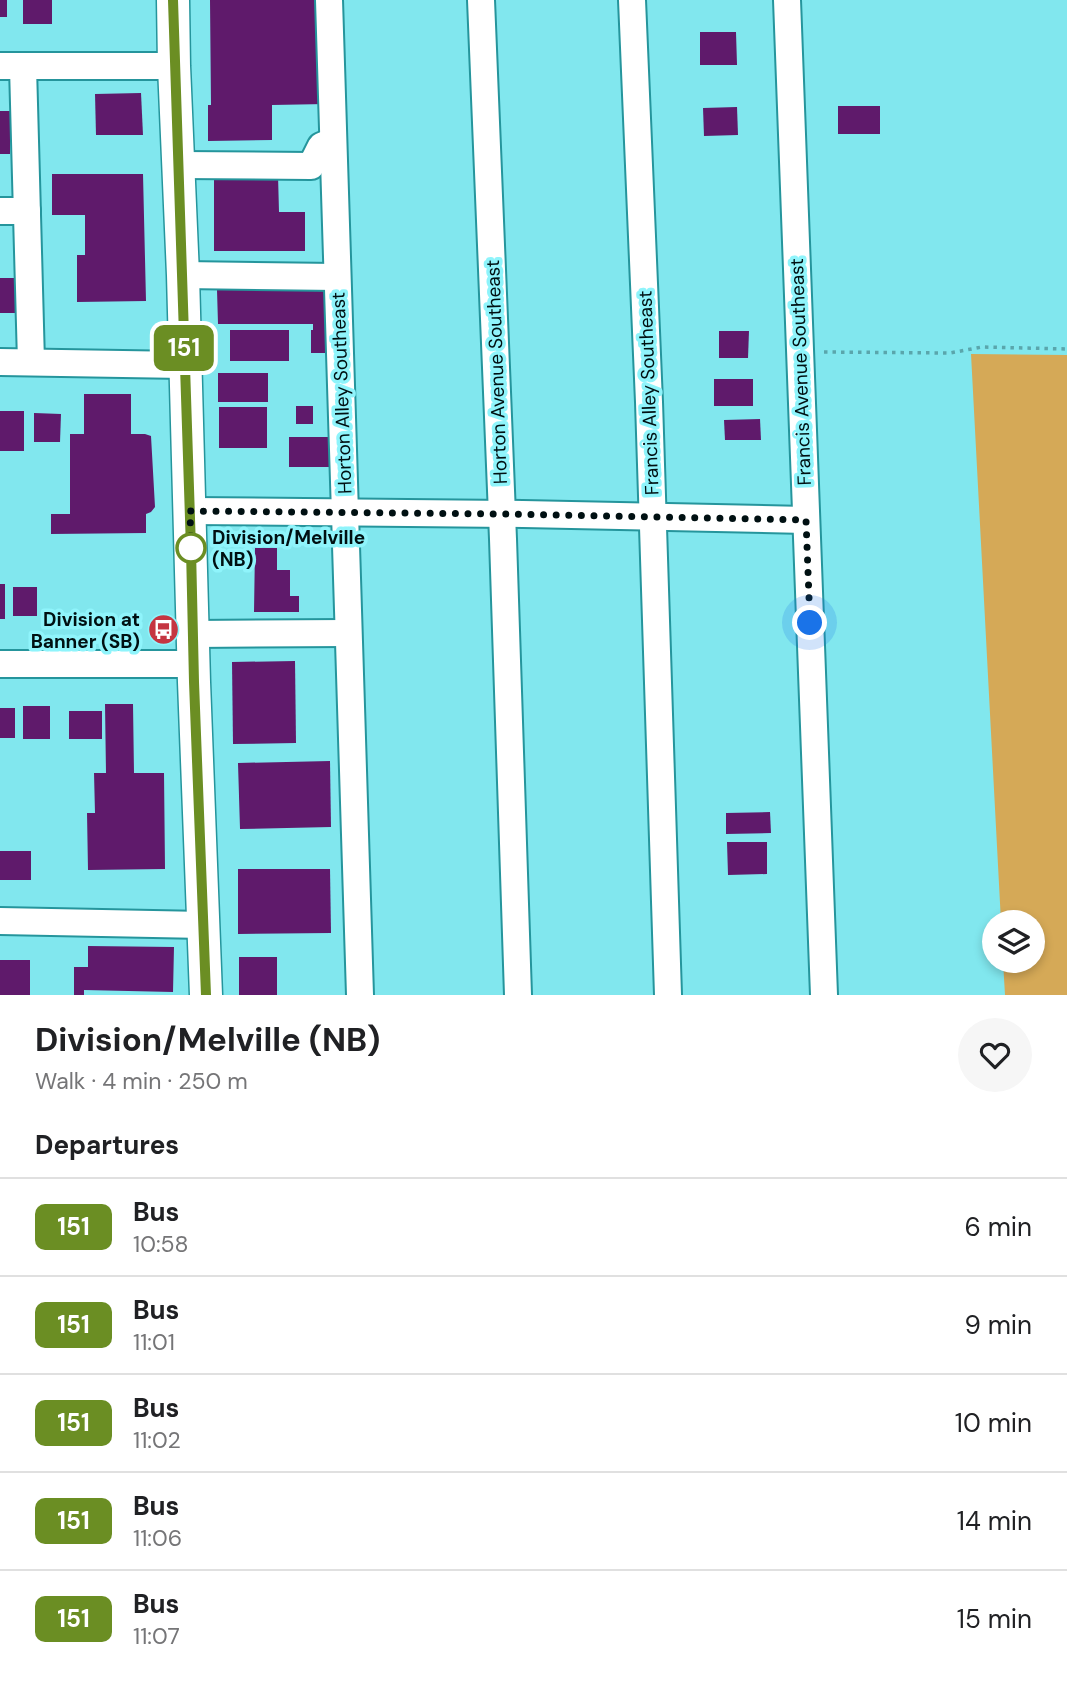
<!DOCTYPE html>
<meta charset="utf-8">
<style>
body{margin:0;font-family:"DM Sans",sans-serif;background:#f6f6f6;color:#202124;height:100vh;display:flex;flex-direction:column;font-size:26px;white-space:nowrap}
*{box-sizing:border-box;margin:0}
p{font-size:23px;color:#757577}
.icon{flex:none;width:38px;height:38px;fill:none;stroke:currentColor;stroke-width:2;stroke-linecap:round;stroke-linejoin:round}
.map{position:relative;height:995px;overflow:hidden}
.sheet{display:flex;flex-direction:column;background:#fff;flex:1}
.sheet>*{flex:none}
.badge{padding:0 14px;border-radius:10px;font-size:24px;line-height:46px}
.fabs{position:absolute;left:982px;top:910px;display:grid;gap:14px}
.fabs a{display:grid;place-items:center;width:63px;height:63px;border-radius:50%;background:#fff;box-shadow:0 4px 10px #0003;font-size:35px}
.you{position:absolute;width:35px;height:35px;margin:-18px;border:5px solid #fff;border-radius:50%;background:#1a73e8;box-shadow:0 0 0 10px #1a73e833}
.map>.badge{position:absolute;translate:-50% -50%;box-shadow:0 0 0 4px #fff}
h2{padding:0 35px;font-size:26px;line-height:63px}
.round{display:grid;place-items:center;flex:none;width:74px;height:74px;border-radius:37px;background:#f6f6f6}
.head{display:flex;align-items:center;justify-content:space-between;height:119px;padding:0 35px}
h1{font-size:33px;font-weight:700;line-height:52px}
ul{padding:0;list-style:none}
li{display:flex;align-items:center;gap:21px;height:98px;padding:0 35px;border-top:2px solid #e0e0e0}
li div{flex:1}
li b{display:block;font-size:26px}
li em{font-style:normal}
li .badge{min-width:77px;font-weight:700;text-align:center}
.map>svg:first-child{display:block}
.green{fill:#d5a957}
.building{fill:#5f1a6b}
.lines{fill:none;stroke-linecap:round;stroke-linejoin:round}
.minor-casing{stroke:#25959c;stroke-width:30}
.major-casing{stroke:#25959c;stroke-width:35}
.path{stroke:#5aa6ac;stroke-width:3.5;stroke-dasharray:3.5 5;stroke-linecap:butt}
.minor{stroke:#fff;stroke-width:26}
.major{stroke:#fff;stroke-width:32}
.line-casing{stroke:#fff;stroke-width:16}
.line{stroke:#6b8e23;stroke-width:10}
.walk{stroke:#001012;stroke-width:7;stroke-dasharray:0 12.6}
.stop-dot{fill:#fff;stroke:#6b8e23;stroke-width:3.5}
.labels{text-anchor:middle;stroke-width:7;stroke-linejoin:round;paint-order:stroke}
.street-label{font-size:19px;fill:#001012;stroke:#8ff4fb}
.stop-label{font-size:19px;font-weight:bold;fill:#001012;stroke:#8ff4fb;text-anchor:start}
.poi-label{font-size:19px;font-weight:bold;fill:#001012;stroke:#8ff4fb;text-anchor:end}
</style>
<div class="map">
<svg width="1067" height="995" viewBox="0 0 1067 995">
<rect width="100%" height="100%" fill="#81e7ee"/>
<!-- green -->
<path class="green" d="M971 354 1067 355V995H1005L1003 961H1032V922H1001Z"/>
<!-- building -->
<g class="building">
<rect x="0" y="0" width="7" height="17"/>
<rect x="23" y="0" width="29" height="24"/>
<path d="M210 0H322L326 104 272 105V140L208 141V105H211Z"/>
<path d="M700 32H736L737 65H700Z"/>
<path d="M141 93 143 135H96L95 94Z"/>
<rect x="838" y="106" width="42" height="28"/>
<path d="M737 107 738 135 704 136 703 108Z"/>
<rect x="0" y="111" width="10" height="43"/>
<path d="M52 174H143L146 301 77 302V255H85V215H52Z"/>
<path d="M214 175H278L279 212H305V251H214Z"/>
<rect x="0" y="278" width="21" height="35"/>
<path d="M330 289V353H311V330H313V324H218L217 290Z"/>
<rect x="230" y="330" width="59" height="31"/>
<path d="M719 331H749L748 358H719Z"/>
<rect x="218" y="373" width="50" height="29"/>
<rect x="714" y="379" width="39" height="27"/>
<path d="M84 394H131V434H145L151 436 155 507 151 512 146 514V533L51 534V514H70V434H84Z"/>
<rect x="296" y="406" width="17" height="18"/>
<rect x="219" y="407" width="48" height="41"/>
<rect x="0" y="411" width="24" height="40"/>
<path d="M34 413 61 414 60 442H34Z"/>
<path d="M760 419 761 440H725L724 420Z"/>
<rect x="289" y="437" width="43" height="30"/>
<path d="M255 548H277V570H290V596H299V612H254Z"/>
<rect x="0" y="584" width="5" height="35"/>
<rect x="13" y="587" width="24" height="29"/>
<path d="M295 661 296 743 233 744 232 662Z"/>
<path d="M105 704H133L134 773H164L165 869 88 870 87 813H95L94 773H106Z"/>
<rect x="23" y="706" width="27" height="33"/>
<rect x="0" y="708" width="15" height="30"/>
<rect x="69" y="711" width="33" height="28"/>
<path d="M330 761 331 827 240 829 238 763Z"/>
<path d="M770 812 771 833 726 834V813Z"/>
<path d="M727 842H767V874L728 875Z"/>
<rect x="0" y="851" width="31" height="29"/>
<path d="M238 869H330L331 933 238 934Z"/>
<path d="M88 946 174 947 173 992 84 990V995H74V967H88Z"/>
<rect x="239" y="957" width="38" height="38"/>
<rect x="0" y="960" width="30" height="35"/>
</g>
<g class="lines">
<defs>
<g id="minor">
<path d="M329 0 360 995"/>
<path d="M481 0 503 539 518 995"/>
<path d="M632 0 649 402 668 995"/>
<path d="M787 0 824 995"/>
<path d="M0 66H174"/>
<path d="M23 67 31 362"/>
<path d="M179 165 311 166 321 146 333 141"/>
<path d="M0 211H27"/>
<path d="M183 275 337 277"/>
<path d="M0 362 184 365"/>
<path d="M190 511 523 514 806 520"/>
<path d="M193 634 348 633"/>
<path d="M0 664H194"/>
<path d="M0 921 204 925"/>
</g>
<path id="major" d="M173 0 174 66 183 275 194 682 206 995"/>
</defs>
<!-- minor casing -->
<use href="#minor" class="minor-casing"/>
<!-- major casing -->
<use href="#major" class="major-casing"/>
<!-- path -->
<path class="path" d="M824 352 950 353 982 347 1067 349"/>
<!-- minor -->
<use href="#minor" class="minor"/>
<!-- major -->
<use href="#major" class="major"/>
</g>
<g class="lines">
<defs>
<path id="line" d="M173 0 191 549 194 682 206 995"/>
</defs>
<!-- line casing -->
<use href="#line" class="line-casing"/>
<!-- line -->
<use href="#line" class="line"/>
<!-- walk -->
<path class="walk" d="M191 548 190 511 502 514 806 520 810 623"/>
</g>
<!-- icons -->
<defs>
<symbol id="bus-disc" viewBox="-11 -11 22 22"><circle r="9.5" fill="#c53541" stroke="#8ff4fb"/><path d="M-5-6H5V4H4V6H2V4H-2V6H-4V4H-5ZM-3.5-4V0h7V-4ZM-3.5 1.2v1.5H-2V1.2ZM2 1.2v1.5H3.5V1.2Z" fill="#fff"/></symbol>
</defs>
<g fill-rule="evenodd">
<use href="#bus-disc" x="146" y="612" width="35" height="35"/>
</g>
<!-- markers -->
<circle class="stop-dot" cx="191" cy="548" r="14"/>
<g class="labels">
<!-- street labels -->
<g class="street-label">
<text transform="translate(496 372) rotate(-92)" y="7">Horton Avenue Southeast</text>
<text transform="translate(800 372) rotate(-92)" y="7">Francis Avenue Southeast</text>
<text transform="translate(341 393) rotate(-92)" y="7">Horton Alley Southeast</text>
<text transform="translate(648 393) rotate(-92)" y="7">Francis Alley Southeast</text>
</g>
<!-- stop labels -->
<g class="stop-label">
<text x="212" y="544">Division/Melville<tspan x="212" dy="22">(NB)</tspan></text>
</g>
<!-- poi labels -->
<g class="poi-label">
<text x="140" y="626">Division at<tspan x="140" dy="22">Banner (SB)</tspan></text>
</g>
</g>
</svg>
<div class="fabs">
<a><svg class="icon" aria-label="layers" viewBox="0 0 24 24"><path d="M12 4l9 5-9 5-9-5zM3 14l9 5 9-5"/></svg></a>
</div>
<div class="you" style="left:810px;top:623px"></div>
<b class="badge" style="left:184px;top:348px;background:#6b8e23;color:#fff">151</b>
</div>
<section class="sheet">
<div class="head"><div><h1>Division/Melville (NB)</h1><p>Walk · 4 min · 250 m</p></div><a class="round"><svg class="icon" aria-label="heart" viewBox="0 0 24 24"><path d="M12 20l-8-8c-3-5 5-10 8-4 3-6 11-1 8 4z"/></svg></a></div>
<h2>Departures</h2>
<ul>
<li><span class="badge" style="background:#6b8e23;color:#fff">151</span><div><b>Bus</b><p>10:58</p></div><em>6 min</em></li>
<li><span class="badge" style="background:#6b8e23;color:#fff">151</span><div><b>Bus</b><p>11:01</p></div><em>9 min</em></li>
<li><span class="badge" style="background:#6b8e23;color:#fff">151</span><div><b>Bus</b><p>11:02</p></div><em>10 min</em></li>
<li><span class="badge" style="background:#6b8e23;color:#fff">151</span><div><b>Bus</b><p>11:06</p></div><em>14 min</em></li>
<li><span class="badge" style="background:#6b8e23;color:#fff">151</span><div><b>Bus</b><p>11:07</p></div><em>15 min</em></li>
</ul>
</section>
